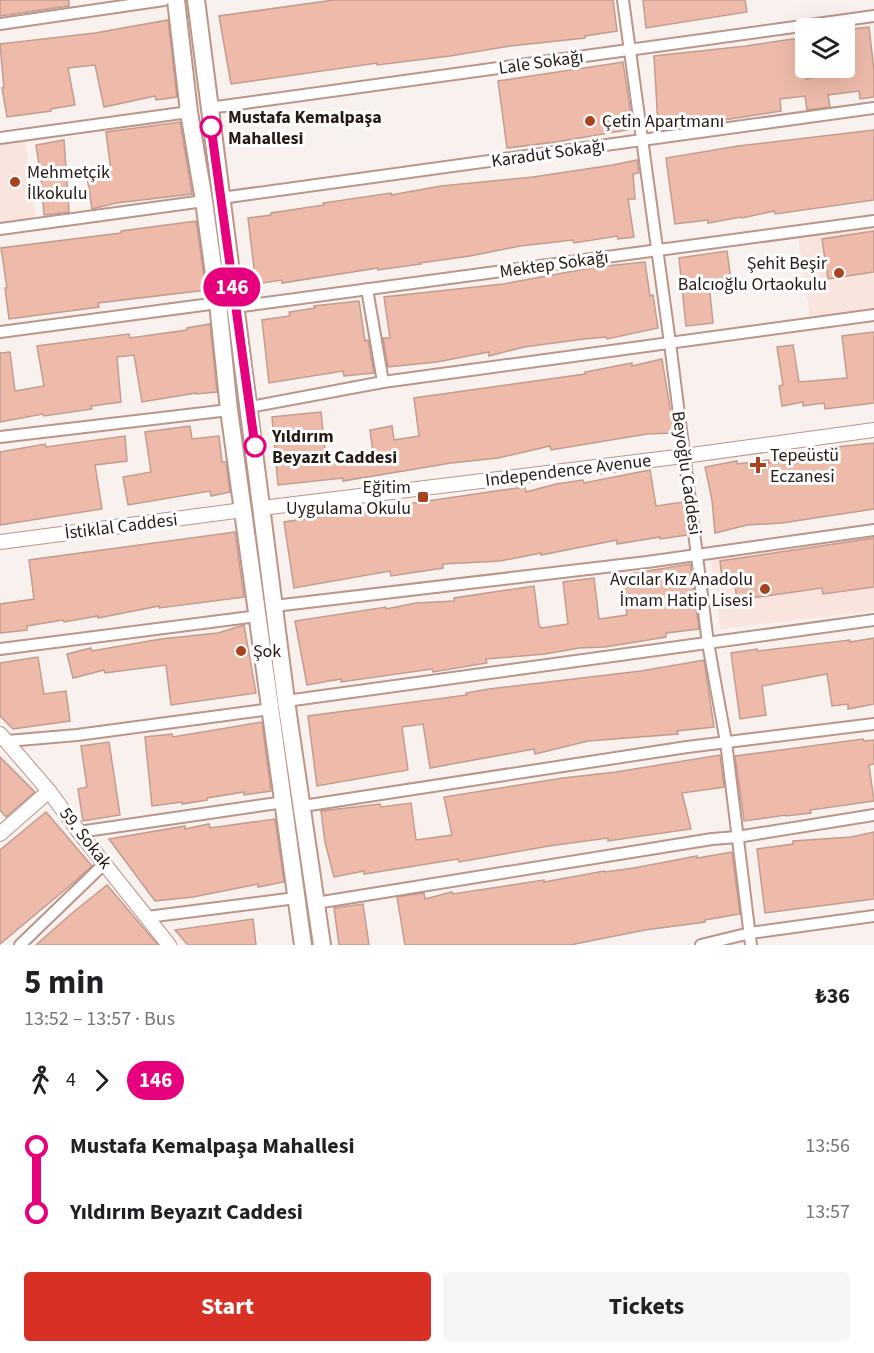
<!DOCTYPE html>
<meta charset="utf-8">
<style>
body{margin:0;font-family:"Source Sans 3",sans-serif;background:#f6f6f6;color:#202124;height:100vh;display:flex;flex-direction:column;font-size:22px;white-space:nowrap}
*{box-sizing:border-box;margin:0}
p{font-size:20px;color:#757577}
.icon{flex:none;width:33px;height:33px;fill:none;stroke:currentColor;stroke-width:2;stroke-linecap:round;stroke-linejoin:round}
.map{position:relative;height:945px;overflow:hidden}
.side{display:flex;flex-direction:column;background:#fff;flex:1}
.side>*{flex:none}
.badge{padding:0 12px;border-radius:20px;font-size:21px;line-height:39px}
.buttons{position:absolute;left:795px;top:18px;display:grid;gap:12px}
.buttons a{display:grid;place-items:center;width:60px;height:60px;border-radius:6px;background:#fff;box-shadow:0 6px 24px #0002;font-size:30px}
.map>.badge{position:absolute;translate:-50% -50%;box-shadow:0 0 0 3px #fff}
.legs{display:flex;align-items:center;gap:9px;height:66px;padding:0 24px;font-size:20px}
.legs p{margin-inline-start:auto}
.summary{display:flex;align-items:center;justify-content:space-between;height:102px;padding:0 24px}
h1{font-size:33px;font-weight:700;line-height:45px}
.action{display:flex;gap:12px;margin-top:auto;padding:12px 24px}
.action a{flex:1;height:69px;border-radius:6px;background:#d93025;color:#fff;font-size:24px;font-weight:700;line-height:69px;text-align:center}
.action a+a{background:#f6f6f6;color:#202124}
ul{padding:0 24px;list-style:none}
li{display:flex;align-items:center;gap:21px;height:66px;font-size:22px}
li i{display:grid;place-items:center;width:9px;height:100%;margin:0 8px;background:currentColor}
li i::after{content:'';width:15px;height:15px;margin:-8px;border:4px solid;border-radius:50%;background:#fff}
li p{margin-inline-start:auto}
li:first-child i{background:linear-gradient(#0000 50%,currentColor 0)}
li:last-child i{background:linear-gradient(currentColor 50%,#0000 0)}
.map>svg:first-child{display:block}
.built{fill:#f9e5de}
.building{fill:#eebbab;stroke:#c29c90;stroke-width:1.5}
.lines{fill:none;stroke-linecap:round;stroke-linejoin:round}
.minor-casing{stroke:#ba9589;stroke-width:14}
.tertiary-casing{stroke:#ba9589;stroke-width:16}
.primary-casing{stroke:#ba9589;stroke-width:20}
.minor{stroke:#fff;stroke-width:10}
.tertiary{stroke:#fff;stroke-width:14}
.primary{stroke:#fff;stroke-width:16}
.line-1-casing{stroke:#fff;stroke-width:14}
.line-1{stroke:#e6007e;stroke-width:9}
.poi-dot{fill:#a9421e;stroke:#fff;stroke-width:2}
.stop-1-dot{fill:#fff;stroke:#e6007e;stroke-width:3}
.labels{text-anchor:middle;stroke-width:6;stroke-linejoin:round;paint-order:stroke}
.street-label{font-size:18px;fill:#271914;stroke:#fff}
.stop-label{font-size:18px;font-weight:bold;fill:#271914;stroke:#fff;text-anchor:start}
.poi-label{font-size:18px;fill:#271914;stroke:#fff;text-anchor:start}
</style>
<div class="map">
<svg width="874" height="945" viewBox="0 0 874 945">
<rect width="100%" height="100%" fill="#f9f1ee"/>
<!-- built -->
<g class="built">
<path d="M25 139 36 222 0 226V143Z"/>
<path d="M874 226V308L810 317 798 237Z"/>
<path d="M874 534V611L720 629 711 559Z"/>
</g>
<!-- building -->
<g class="building">
<path d="M0 0H69V6L0 16Z"/>
<path d="M334 0H613L617 31 585 36V38L510 46 450 56 377 65V63L231 84 219 16Z"/>
<path d="M643 0H745L747 12 646 28Z"/>
<path d="M168 20 177 97 156 100 155 96 104 107 95 65 68 68 75 105 51 109V111L7 117 2 88H4L0 44 95 33Z"/>
<path d="M869 27 874 71V97L860 99 859 91 828 95 830 107 807 110 805 96 780 99 781 111 691 125V123L658 125 654 56 746 46 806 37V79L844 72V30Z"/>
<path d="M623 62 633 129 556 142 507 148 498 81Z"/>
<path d="M180 122 192 194 116 203 92 209 87 176 111 171 106 132Z"/>
<path d="M874 130V200L775 214 774 211 742 218 741 217 708 223V220L675 224 666 158 738 146Z"/>
<path d="M64 140 69 212 44 215 41 177 36 145Z"/>
<path d="M637 160 639 173 633 174 635 199H628L634 237 618 239 617 236 574 243 573 240 520 246 470 256 420 263 421 264 378 270V268L282 283V280L256 284 248 218 271 215V213L324 205 323 203 391 193V195L441 186 533 177 613 165Z"/>
<path d="M196 221 206 290 98 303 99 307 9 319 5 288H7L1 248 121 233V231Z"/>
<path d="M874 231V272L828 279 822 239Z"/>
<path d="M727 251 731 280 709 283 713 323 686 326 679 258Z"/>
<path d="M645 262 650 296 653 295 658 328 607 339 606 337 584 339 524 347 489 356V352L437 362 388 367 383 338H390L384 297 503 284 596 267Z"/>
<path d="M359 301 365 341 368 340 374 373 344 376 343 371 269 383 262 320 290 316 289 312 315 308 314 306Z"/>
<path d="M210 324 217 392 196 394V393L142 402 134 355 117 357 121 402 91 406 92 409 44 416 43 414 0 422V353L10 352 15 391 44 386 37 346 129 334 130 338 187 330V328Z"/>
<path d="M874 332V403L825 409 824 403 803 406V402L782 406 779 386 783 385 777 347 793 345 799 382 847 378 842 336Z"/>
<path d="M662 359 674 433 647 434 551 450 550 446 498 458 451 463 343 481V478L278 485 272 417 321 412 326 459 373 452 370 430 392 426 394 440 419 436 414 398 585 374V372L632 363V366Z"/>
<path d="M190 426 192 439 219 436 222 462H226L230 492 211 496 210 491 128 505 123 477 151 472 145 432Z"/>
<path d="M125 436 127 461 95 465 102 509 0 525V452L45 444 46 447Z"/>
<path d="M874 443V509L782 523 747 525 715 533 712 500 705 467 737 461V464L769 460V463L803 459 802 454 827 450V448Z"/>
<path d="M650 470 656 506 683 502 687 535 660 539V537L617 544V540L541 555V553L500 561 443 564V568L391 576 390 571 294 588 284 522 496 491 525 487 526 492 556 484 583 480 584 483Z"/>
<path d="M235 532 244 597 159 608V606L98 618V616L64 622 63 620 27 626V630L0 633V604L34 599 29 560Z"/>
<path d="M874 538V587L823 594 822 588 737 600 735 585 723 587 720 561Z"/>
<path d="M690 564 699 629 666 633V637L605 647 579 648 545 654 486 659 487 663 433 672 432 669 341 682V679L307 685 295 621 386 607V609L416 603 454 601V598L534 586 539 625 541 628 568 624 563 582 594 578 599 619 627 615 622 575Z"/>
<path d="M244 625 256 693 171 705 166 665 105 673 104 670 73 678 67 654 91 648 92 651 161 639 218 633Z"/>
<path d="M874 638V704L848 709V704L832 706 827 674 762 686 766 715 740 719 731 653 757 649V651L850 640V642Z"/>
<path d="M38 657 44 694 66 691 70 721 13 729 0 716V663Z"/>
<path d="M704 660 714 727 677 731 678 734 588 741 535 754 534 749 430 768 423 724 402 727 408 770 317 786 308 716 467 695 466 693 489 689 641 671Z"/>
<path d="M262 722 271 791 244 795V792L207 798V800L182 804V802L152 806 145 737 172 734 173 737Z"/>
<path d="M863 739 864 741 874 740V764L869 765 874 801 810 810 811 813 786 816V815L744 821 735 756Z"/>
<path d="M109 742 120 815 83 821 78 789 87 787 81 746Z"/>
<path d="M720 755 724 787 682 793 691 829 608 841V838L549 846 459 862 458 859 364 874V871L334 877 325 842 321 811 380 804 381 807 411 803 416 840 452 835 444 797 563 778 616 772Z"/>
<path d="M0 757 35 792 6 817 0 810Z"/>
<path d="M46 812 92 866 73 883 0 944V850Z"/>
<path d="M275 819 284 882 258 887V884L193 897 155 901 109 839 185 826V829L209 824 210 828Z"/>
<path d="M874 832V899L765 913 757 849 793 844V841L851 837Z"/>
<path d="M732 852 740 914 705 920V922L645 930 570 945H405L397 897 424 893 425 899 452 892 453 894 544 880V882L604 871 605 872 634 868 697 856V858Z"/>
<path d="M107 885 158 945H36L71 914Z"/>
<path d="M363 904 369 945H339L334 908Z"/>
<path d="M253 919 256 945H188L175 930Z"/>
</g>
<g class="lines">
<defs>
<g id="minor">
<path d="M623 0 670 343 708 643 726 742 751 945"/>
<path d="M0 24 164 0"/>
<path d="M209 108 874 16"/>
<path d="M0 138 189 112"/>
<path d="M221 198 874 108"/>
<path d="M0 229 204 201"/>
<path d="M367 289 383 382"/>
<path d="M235 307 874 221"/>
<path d="M0 332 218 303"/>
<path d="M250 407 383 382 874 315"/>
<path d="M0 437 229 410"/>
<path d="M274 606 647 562 874 530"/>
<path d="M0 649 258 616"/>
<path d="M286 701 874 620"/>
<path d="M7 741 77 735 271 709"/>
<path d="M303 806 687 747 874 724"/>
<path d="M79 832 284 802"/>
<path d="M316 903 712 839 737 837 874 815"/>
<path d="M147 917 296 898"/>
<path d="M20 945 105 863"/>
<path d="M701 945 750 933 874 916"/>
</g>
<g id="tertiary">
<path d="M262 508 684 456 874 430"/>
<path d="M0 542 243 510"/>
<path d="M0 734 49 791 79 832 169 945"/>
<path d="M0 834 49 791"/>
</g>
<g id="primary">
<path d="M176 0 189 112 204 201 218 303 229 410 303 945"/>
<path d="M196 0 286 701 322 945"/>
</g>
</defs>
<!-- minor casing -->
<use href="#minor" class="minor-casing"/>
<!-- tertiary casing -->
<use href="#tertiary" class="tertiary-casing"/>
<!-- primary casing -->
<use href="#primary" class="primary-casing"/>
<!-- minor -->
<use href="#minor" class="minor"/>
<!-- tertiary -->
<use href="#tertiary" class="tertiary"/>
<!-- primary -->
<use href="#primary" class="primary"/>
</g>
<g class="lines">
<defs>
<path id="line-1" d="M211 127 255 446"/>
</defs>
<!-- line-1 casing -->
<use href="#line-1" class="line-1-casing"/>
<!-- line-1 -->
<use href="#line-1" class="line-1"/>
</g>
<!-- markers -->
<g class="poi-dot">
<circle cx="590" cy="121" r="6"/>
<circle cx="15" cy="182" r="6"/>
<circle cx="839" cy="273" r="6"/>
<path d="M755 456h6v6h6v6h-6v6h-6v-6h-6v-6h6z"/>
<rect x="417" y="491" width="12" height="12" rx="3"/>
<circle cx="765" cy="589" r="6"/>
<circle cx="241" cy="651" r="6"/>
</g>
<g class="stop-1-dot">
<circle cx="211" cy="127" r="10"/>
<circle cx="255" cy="446" r="10"/>
</g>
<g class="labels">
<!-- street labels -->
<g class="street-label">
<text transform="translate(541 62) rotate(-8)" y="6">Lale Sokağı</text>
<text transform="translate(548 153) rotate(-8)" y="6">Karadut Sokağı</text>
<text transform="translate(554 264) rotate(-8)" y="6">Mektep Sokağı</text>
<text transform="translate(568 470) rotate(-7)" y="6">Independence Avenue</text>
<text transform="translate(687 473) rotate(82)" y="6">Beyoğlu Caddesi</text>
<text transform="translate(121 526) rotate(-7)" y="6">İstiklal Caddesi</text>
<text transform="translate(86 838) rotate(52)" y="6">59. Sokak</text>
</g>
<!-- stop labels -->
<g class="stop-label">
<text x="228" y="123">Mustafa Kemalpaşa<tspan x="228" dy="21">Mahallesi</tspan></text>
<text x="272" y="442">Yıldırım<tspan x="272" dy="21">Beyazıt Caddesi</tspan></text>
</g>
<!-- poi labels -->
<g class="poi-label">
<text x="602" y="127">Çetin Apartmanı</text>
<text x="27" y="178">Mehmetçik<tspan x="27" dy="21">İlkokulu</tspan></text>
<text x="827" y="269" text-anchor="end">Şehit Beşir<tspan x="827" dy="21">Balcıoğlu Ortaokulu</tspan></text>
<text x="770" y="461">Tepeüstü<tspan x="770" dy="21">Eczanesi</tspan></text>
<text x="411" y="493" text-anchor="end">Eğitim<tspan x="411" dy="21">Uygulama Okulu</tspan></text>
<text x="753" y="585" text-anchor="end">Avcılar Kız Anadolu<tspan x="753" dy="21">İmam Hatip Lisesi</tspan></text>
<text x="253" y="657">Şok</text>
</g>
</g>
</svg>
<div class="buttons">
<a><svg class="icon" aria-label="layers" viewBox="0 0 24 24"><path d="M12 4l9 5-9 5-9-5zM3 14l9 5 9-5"/></svg></a>
</div>
<b class="badge" style="left:232px;top:287px;background:#e6007e;color:#fff">146</b>
</div>
<section class="side">
<div class="summary"><div><h1>5 min</h1><p>13:52 – 13:57 · Bus</p></div><b>₺36</b></div>
<div class="legs"><svg class="icon" aria-label="walk" viewBox="0 0 24 24"><circle cx="13" cy="4" r="2"/><path d="M13 8l-2 6 4 7M11 14l-3 7M7 12l3-4h3l4 4"/></svg>4<svg class="icon" aria-label="forward" viewBox="0 0 24 24"><path d="M9 5l7 7-7 7"/></svg><b class="badge" style="background:#e6007e;color:#fff">146</b></div>
<ul>
<li><i style="color:#e6007e"></i><b>Mustafa Kemalpaşa Mahallesi</b><p>13:56</p></li>
<li><i style="color:#e6007e"></i><b>Yıldırım Beyazıt Caddesi</b><p>13:57</p></li>
</ul>
<div class="action"><a>Start</a><a>Tickets</a></div>
</section>
